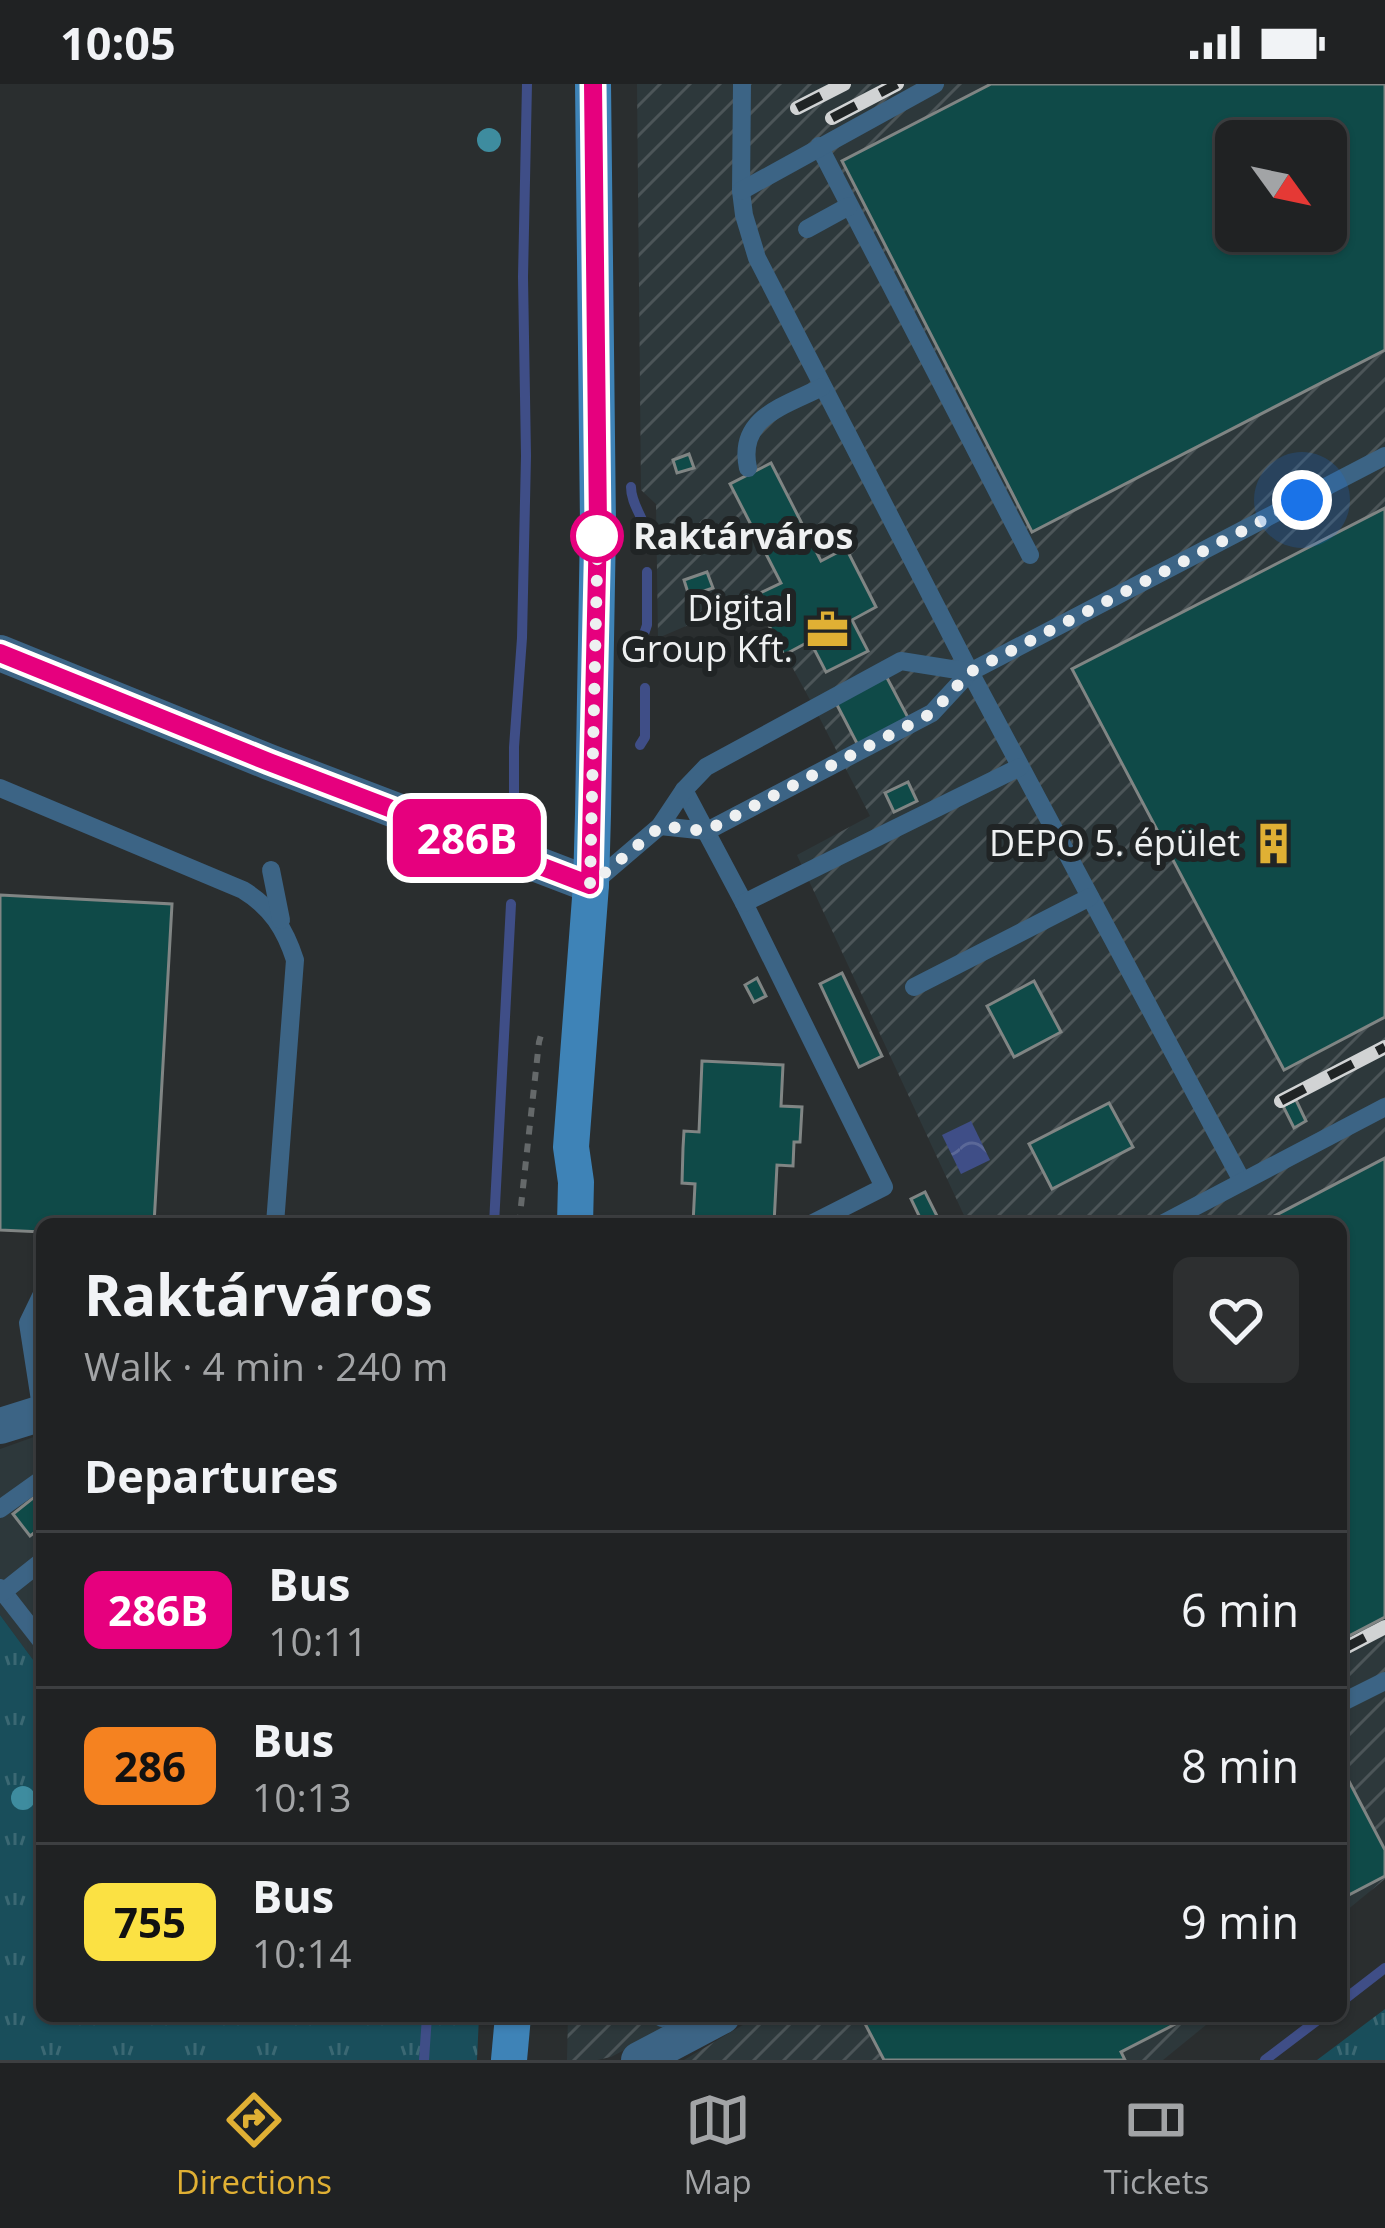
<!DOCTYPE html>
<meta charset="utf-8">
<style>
body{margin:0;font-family:"Open Sans",sans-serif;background:#2d2f30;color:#f1f3f6;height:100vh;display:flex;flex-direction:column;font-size:45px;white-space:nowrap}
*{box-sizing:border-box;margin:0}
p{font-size:39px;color:#a2a4a6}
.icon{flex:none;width:66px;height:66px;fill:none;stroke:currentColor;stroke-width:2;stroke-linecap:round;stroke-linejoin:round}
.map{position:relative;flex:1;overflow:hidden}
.panel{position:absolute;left:36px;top:1134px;width:1311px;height:804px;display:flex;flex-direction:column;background:#202223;border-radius:18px;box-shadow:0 3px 9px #0004,0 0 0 3px #3d3f41}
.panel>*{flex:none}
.badge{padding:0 24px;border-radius:18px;font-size:42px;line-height:78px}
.needle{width:78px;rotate:123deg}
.tools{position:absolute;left:1215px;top:36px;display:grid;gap:24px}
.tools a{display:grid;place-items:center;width:132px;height:132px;border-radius:18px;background:#202223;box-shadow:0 3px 9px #0004,0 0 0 3px #3d3f41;font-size:60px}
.you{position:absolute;width:60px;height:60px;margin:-30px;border:9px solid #fff;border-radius:50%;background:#1a73e8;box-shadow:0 0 0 18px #1a73e833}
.map>.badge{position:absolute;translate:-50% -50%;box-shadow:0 0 0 6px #fff}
h2{padding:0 48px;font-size:45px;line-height:108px}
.round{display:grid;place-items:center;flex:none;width:126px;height:126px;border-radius:18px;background:#2d2f30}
.summary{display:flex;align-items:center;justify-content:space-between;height:204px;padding:0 48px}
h1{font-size:57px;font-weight:700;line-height:90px}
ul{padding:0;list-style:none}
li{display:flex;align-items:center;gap:36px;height:156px;padding:0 48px;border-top:3px solid #3d3f41}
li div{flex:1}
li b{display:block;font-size:45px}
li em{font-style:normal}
li .badge{min-width:132px;font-weight:700;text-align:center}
.status{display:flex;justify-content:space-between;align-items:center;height:84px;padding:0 60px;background:#202223;direction:ltr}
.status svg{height:33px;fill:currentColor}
.tab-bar{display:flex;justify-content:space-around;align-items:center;height:168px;border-top:3px solid #3d3f41;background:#202223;font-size:33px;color:#a2a4a6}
.tab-bar a{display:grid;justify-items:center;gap:6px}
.tab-bar .current{color:#e0b034}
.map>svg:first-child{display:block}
.built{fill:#2d383b}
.industrial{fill:url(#industrial-furrows);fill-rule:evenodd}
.grass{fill:url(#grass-tufts)}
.water{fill:url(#water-waves)}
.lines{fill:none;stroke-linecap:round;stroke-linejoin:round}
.stream{stroke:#3f4e87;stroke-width:10}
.building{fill:#0f4a48;stroke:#808584;stroke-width:3;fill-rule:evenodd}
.path{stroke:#65696a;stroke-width:6;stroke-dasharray:9 9;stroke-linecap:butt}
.lane{stroke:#3c6485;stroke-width:18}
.street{stroke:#3c6485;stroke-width:36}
.secondary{stroke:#3e83b7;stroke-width:36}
.rail-casing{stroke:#d1d3d4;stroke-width:14}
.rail{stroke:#202425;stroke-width:9;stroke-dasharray:27;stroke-linecap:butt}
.tree{fill:#3e8c9f}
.line-casing{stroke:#fff;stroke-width:27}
.line{stroke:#e6007e;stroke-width:18}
.walk{stroke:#eef0f1;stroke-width:12;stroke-dasharray:0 21.6}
.stop-dot{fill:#fff;stroke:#e6007e;stroke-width:6}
.labels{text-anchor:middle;stroke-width:12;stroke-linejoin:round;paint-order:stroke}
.stop-label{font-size:36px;font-weight:bold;fill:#eef0f1;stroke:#202425;text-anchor:start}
.poi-label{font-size:36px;fill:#eef0f1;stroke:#202425;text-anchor:end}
</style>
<div class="status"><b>10:05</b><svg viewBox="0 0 49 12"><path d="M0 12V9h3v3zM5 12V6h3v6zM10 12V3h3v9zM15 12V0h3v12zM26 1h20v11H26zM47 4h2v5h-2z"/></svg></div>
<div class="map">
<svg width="1385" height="1976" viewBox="0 0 1385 1976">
<defs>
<pattern id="industrial-furrows" width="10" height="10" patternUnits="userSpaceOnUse" patternTransform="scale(3)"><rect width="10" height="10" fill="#2d383b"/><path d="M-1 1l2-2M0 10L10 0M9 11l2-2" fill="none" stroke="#4c5558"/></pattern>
<pattern id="grass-tufts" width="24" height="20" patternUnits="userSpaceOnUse" patternTransform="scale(3)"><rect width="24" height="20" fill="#194e5b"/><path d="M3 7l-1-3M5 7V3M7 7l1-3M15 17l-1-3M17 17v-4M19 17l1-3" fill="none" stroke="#3b6873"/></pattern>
<pattern id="water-waves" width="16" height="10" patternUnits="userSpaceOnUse" patternTransform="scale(3)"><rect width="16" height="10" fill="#3f4e87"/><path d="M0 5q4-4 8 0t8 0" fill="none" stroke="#5b6898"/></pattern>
</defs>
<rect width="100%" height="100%" fill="#2a2e2f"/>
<!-- built -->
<path class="built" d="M42 1350V1588L0 1531V1365Z"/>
<!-- industrial -->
<g class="industrial">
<path d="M637 0H1385V1795L1341 1831V1140H968L797 771 870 732 815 625 754 513 658 554 656 420 641 406ZM1236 57H1326V147H1236Z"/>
<path d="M568 1932H689L611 1973 597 1976H567Z"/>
<path d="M758 1932H1217L1163 1976H684Z"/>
</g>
<!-- grass -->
<g class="grass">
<path d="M0 1531 42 1588V1932H479L477 1976H0Z"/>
<path d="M1385 1925V1976H1317Z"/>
</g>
<!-- water -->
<path class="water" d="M971 1037 990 1076 961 1090 942 1051Z"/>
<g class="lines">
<!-- stream -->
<g class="stream">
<path d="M631 403C631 423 648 437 647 458"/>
<path d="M643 553 647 541V488"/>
<path d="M640 661 645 653V604"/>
<path d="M514 723V663L522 554 526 372 523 193 527 0"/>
<path d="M494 1140 511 820"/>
<path d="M1341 1918 1385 1884"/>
<path d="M424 1976 427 1932"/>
<path d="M1265 1976 1323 1932"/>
</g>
</g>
<!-- building -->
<g class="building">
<path d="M991 0H1385V266L1032 448 842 77ZM1236 57H1326V147H1236Z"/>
<path d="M689 370 694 384 677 389 673 376Z"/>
<path d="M771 379 821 477 846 464 876 523 852 536 868 567 826 588 810 557 784 571 754 512 781 499 730 400Z"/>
<path d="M1385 424V933L1284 986 1072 585Z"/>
<path d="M707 488 713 504 689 512 684 496Z"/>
<path d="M885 590 913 643 862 669 835 617Z"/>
<path d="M908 698 917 717 894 728 885 709Z"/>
<path d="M0 811 172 820 154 1140H42V1148L0 1146Z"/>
<path d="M842 889 882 972 859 983 820 900Z"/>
<path d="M757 894 766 912 754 918 745 901Z"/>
<path d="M1034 897 1061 948 1014 973 987 922Z"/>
<path d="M702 977 783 981 781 1022 802 1023 800 1058H794L793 1082 777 1081 774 1140H693L695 1100 682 1099 683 1064 684 1047 699 1048Z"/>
<path d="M1296 1016 1306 1037 1294 1044 1283 1022Z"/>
<path d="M1109 1019 1133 1063 1052 1105 1029 1060Z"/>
<path d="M1385 1074V1533L1341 1556V1140H1259Z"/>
<path d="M925 1108 938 1134 923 1140 911 1115Z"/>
<path d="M38 1410 42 1415V1443L30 1452 13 1430Z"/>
<path d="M1341 1682 1385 1766V1792L1341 1815Z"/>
<path d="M861 1932H1191L1121 1968 1125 1976H884Z"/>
</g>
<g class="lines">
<!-- path -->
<path class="path" d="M519 1140 539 958 543 944"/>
<!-- lane -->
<g class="lane">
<path d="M742 0 741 107 744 131 757 174 970 588 1242 1097"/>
<path d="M819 62 1030 471"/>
<path d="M741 107 935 0"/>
<path d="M807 145 849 122"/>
<path d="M748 384C737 333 785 322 822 303"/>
<path d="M0 704 243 806C271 823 285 845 295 876L275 1140"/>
<path d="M684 706 744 819 884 1103 811 1140"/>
<path d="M660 742 707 747 932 629 970 588 1385 372"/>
<path d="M271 786 281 836"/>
<path d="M591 801 660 742 684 706 706 683 901 577 970 588"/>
<path d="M744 819 1020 683"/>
<path d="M914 903 1090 813"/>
<path d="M1162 1140 1385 1023"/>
<path d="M42 1329 28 1239 42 1210"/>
<path d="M0 1425 42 1395"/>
<path d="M0 1504 42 1558"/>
<path d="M3 1508 42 1477"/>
<path d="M1341 1619 1385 1597"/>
<path d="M661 1932 662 1934"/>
</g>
<!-- street -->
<g class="street">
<path d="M0 569 269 678 591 801"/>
<path d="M0 1342 42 1329"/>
<path d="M639 1976 722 1932"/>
</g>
<!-- secondary -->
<g class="secondary">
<path d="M575 1140 576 1098 571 1063 591 801 593 730 598 441 593 0"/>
<path d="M509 1976 513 1932"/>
</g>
<defs>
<g id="rail">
<path d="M797 24 844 0"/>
<path d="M832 34 897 0"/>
<path d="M1281 1017 1385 963"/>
<path d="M1341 1566 1385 1543"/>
</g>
</defs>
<!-- rail casing -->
<use href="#rail" class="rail-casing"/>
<!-- rail -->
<use href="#rail" class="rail"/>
</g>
<!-- trees -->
<g class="tree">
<circle cx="489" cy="56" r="12"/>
<circle cx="23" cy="1714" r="12"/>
</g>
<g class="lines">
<defs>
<path id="line" d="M0 569 269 678 590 801 598 442 593 0"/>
</defs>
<!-- line casing -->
<use href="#line" class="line-casing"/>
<!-- line -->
<use href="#line" class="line"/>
<!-- walk -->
<path class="walk" d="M597 452 598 442 590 801 661 742 706 747 932 629 970 588 1302 416"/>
</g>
<!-- icons -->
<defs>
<symbol id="office-bare" viewBox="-9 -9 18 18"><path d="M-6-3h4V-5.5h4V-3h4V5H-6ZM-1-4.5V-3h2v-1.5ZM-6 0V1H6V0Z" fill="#e0b034" stroke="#202425" stroke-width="2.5" paint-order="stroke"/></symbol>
<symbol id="building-bare" viewBox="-9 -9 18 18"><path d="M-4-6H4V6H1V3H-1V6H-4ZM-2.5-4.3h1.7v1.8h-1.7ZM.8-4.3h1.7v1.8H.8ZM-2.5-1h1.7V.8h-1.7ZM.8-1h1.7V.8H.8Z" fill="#e0b034" stroke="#202425" stroke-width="2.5" paint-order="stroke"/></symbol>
</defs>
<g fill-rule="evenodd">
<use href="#office-bare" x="798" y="516" width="59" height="59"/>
<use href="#building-bare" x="1244" y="730" width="59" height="59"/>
</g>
<!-- markers -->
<circle class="stop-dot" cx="597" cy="452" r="24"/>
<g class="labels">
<!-- stop labels -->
<g class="stop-label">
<text x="633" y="465">Raktárváros</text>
</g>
<!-- poi labels -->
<g class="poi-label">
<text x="793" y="537">Digital<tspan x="793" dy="41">Group Kft.</tspan></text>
<text x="1240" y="772">DEPO 5. épület</text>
</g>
</g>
</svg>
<div class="tools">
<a><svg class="needle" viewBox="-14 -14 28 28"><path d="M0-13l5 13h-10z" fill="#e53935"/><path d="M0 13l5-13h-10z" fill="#a2a4a6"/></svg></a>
</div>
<div class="you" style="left:1302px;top:416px"></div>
<b class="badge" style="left:467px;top:754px;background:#e6007e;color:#fff">286B</b>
<section class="panel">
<div class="summary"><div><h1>Raktárváros</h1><p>Walk · 4 min · 240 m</p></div><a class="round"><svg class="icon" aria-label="heart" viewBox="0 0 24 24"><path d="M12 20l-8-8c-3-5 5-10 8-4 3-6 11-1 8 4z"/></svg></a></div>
<h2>Departures</h2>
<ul>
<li><span class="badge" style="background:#e6007e;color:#fff">286B</span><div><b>Bus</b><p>10:11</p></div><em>6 min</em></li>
<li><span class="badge" style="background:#f58220;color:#111">286</span><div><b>Bus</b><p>10:13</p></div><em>8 min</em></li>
<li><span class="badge" style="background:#fbe143;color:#111">755</span><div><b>Bus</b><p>10:14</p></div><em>9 min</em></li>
</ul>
</section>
</div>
<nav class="tab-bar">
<a class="current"><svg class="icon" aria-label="directions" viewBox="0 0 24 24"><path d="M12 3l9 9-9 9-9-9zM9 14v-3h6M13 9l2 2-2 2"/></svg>Directions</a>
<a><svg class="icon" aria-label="map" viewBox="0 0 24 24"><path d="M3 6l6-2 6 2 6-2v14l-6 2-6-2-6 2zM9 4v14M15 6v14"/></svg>Map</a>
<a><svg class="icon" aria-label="tickets" viewBox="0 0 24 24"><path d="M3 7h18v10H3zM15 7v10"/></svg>Tickets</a>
</nav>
